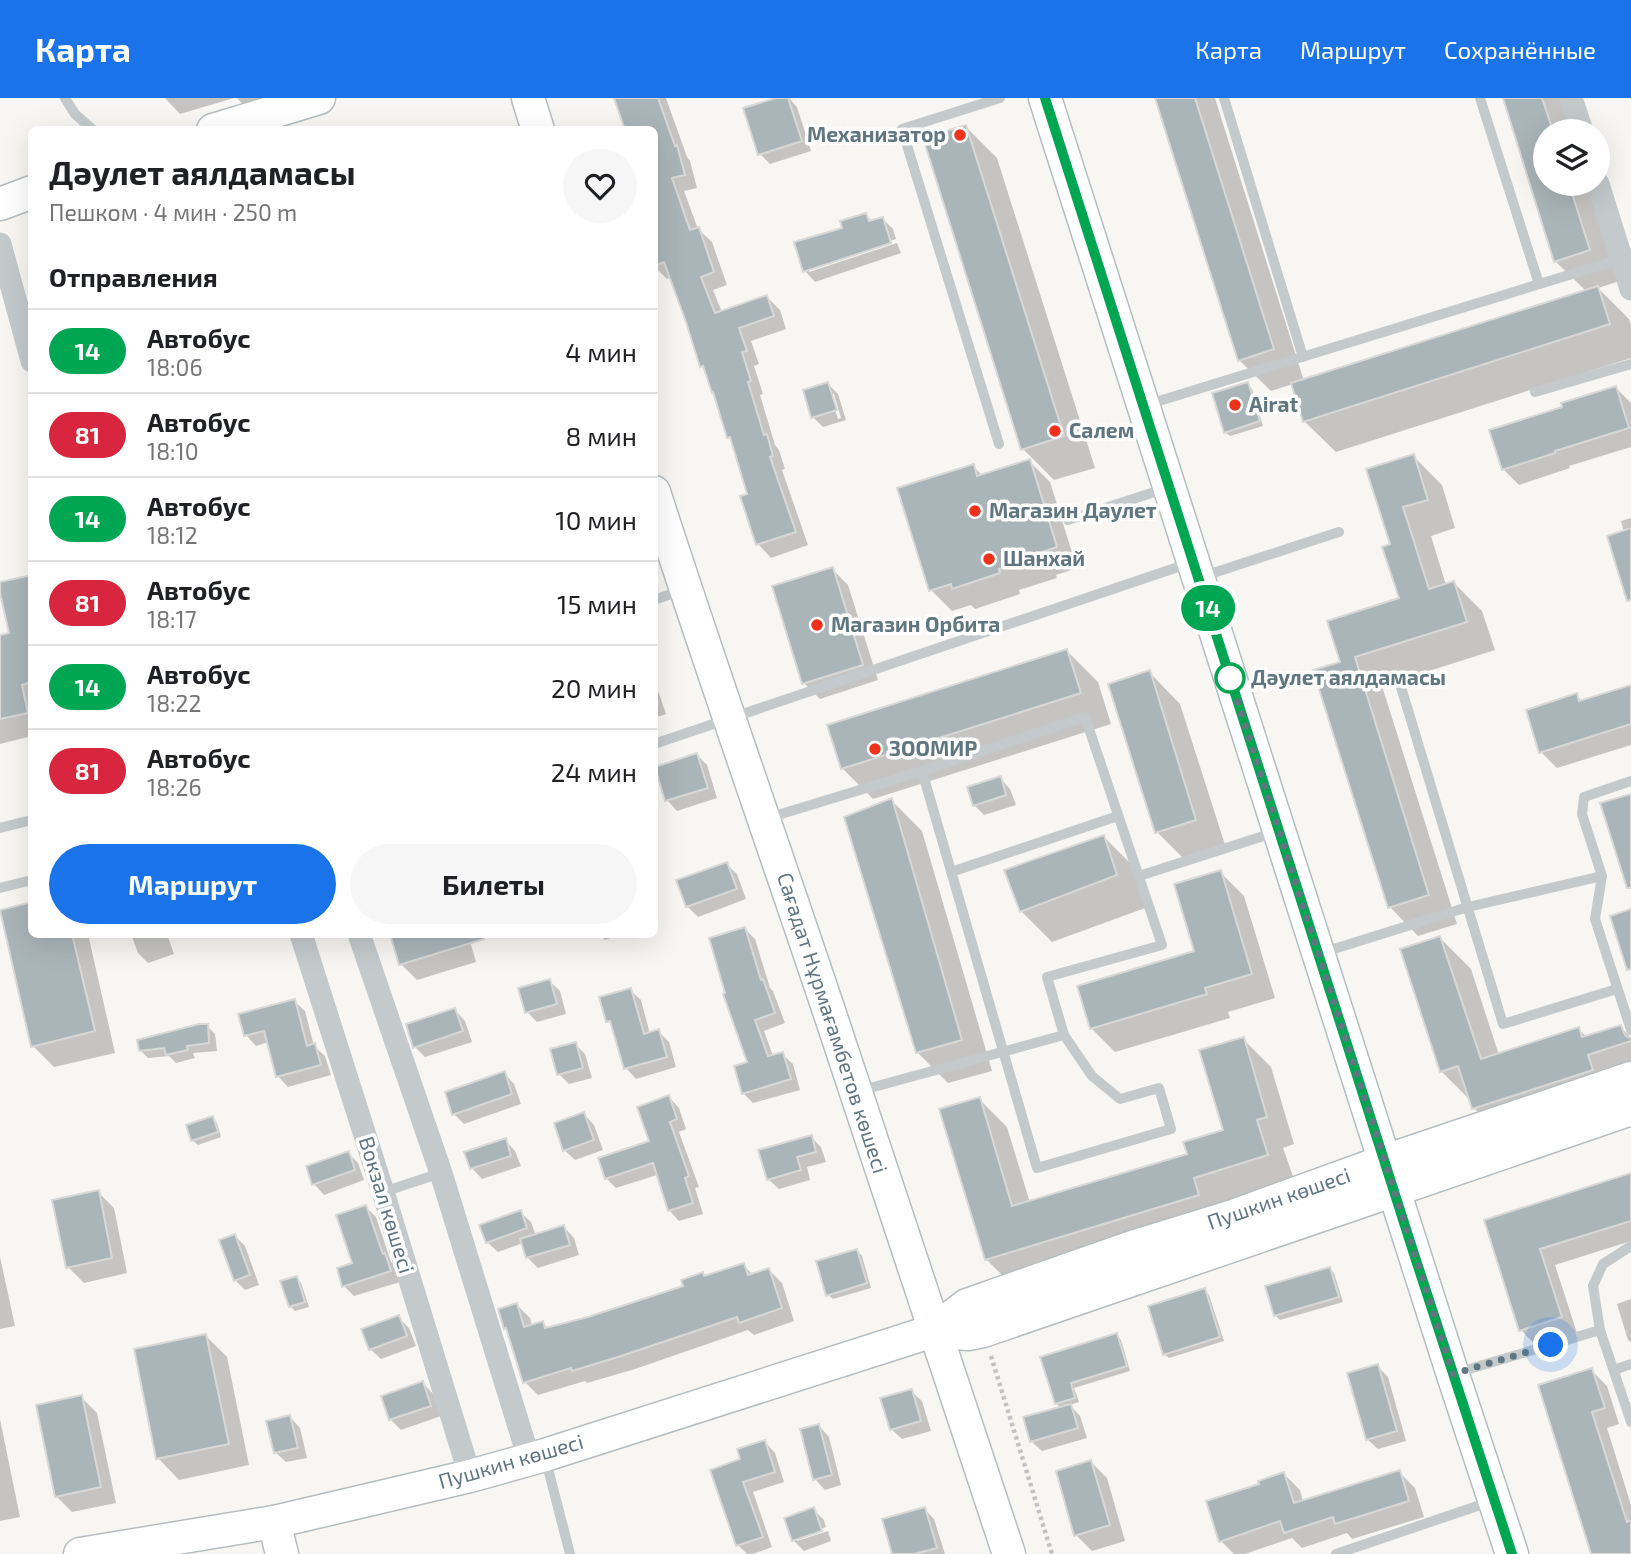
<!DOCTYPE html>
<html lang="ru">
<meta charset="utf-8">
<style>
body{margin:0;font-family:"Exo 2",sans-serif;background:#f6f6f6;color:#202124;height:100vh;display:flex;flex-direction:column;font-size:26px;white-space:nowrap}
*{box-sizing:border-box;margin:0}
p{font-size:23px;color:#757577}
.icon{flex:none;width:38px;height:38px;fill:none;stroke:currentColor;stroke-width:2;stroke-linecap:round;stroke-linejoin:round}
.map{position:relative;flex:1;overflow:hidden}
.sheet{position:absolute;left:28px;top:28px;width:630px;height:812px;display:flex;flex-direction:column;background:#fff;border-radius:10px;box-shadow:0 7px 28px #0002}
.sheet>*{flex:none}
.badge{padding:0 14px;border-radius:23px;font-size:24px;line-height:46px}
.buttons{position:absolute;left:1533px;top:21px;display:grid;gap:14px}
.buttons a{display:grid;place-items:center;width:77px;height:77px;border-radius:50%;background:#fff;box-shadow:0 7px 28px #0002;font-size:35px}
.you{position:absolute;width:35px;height:35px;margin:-18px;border:5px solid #fff;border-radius:50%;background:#1a73e8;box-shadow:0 0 0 10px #1a73e833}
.map>.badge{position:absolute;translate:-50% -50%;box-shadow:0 0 0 4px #fff}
h2{padding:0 21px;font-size:26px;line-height:63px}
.round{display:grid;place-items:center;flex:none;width:74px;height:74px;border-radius:37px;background:#f6f6f6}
.headline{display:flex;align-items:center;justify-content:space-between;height:119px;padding:0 21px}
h1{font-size:33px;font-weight:700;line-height:52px}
.cta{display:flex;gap:14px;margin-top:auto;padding:14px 21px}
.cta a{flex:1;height:80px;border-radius:42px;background:#1a73e8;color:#fff;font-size:28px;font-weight:700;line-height:80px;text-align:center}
.cta a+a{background:#f6f6f6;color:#202124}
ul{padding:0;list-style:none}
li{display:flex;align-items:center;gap:21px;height:84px;padding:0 21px;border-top:2px solid #e0e0e0}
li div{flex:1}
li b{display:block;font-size:26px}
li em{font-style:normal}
li .badge{min-width:77px;font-weight:700;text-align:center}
header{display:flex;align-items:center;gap:42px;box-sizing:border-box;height:98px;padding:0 35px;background:#1a73e8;color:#fff}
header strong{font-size:33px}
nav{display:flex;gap:38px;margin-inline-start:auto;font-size:24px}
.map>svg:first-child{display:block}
.shadow{fill:#0003;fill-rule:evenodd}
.building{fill:#aab5b9;stroke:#d8d8d6;stroke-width:2}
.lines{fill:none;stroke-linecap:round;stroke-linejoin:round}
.secondary-casing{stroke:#b6bdc0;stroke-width:35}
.path{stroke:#c0c2c4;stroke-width:4.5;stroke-dasharray:3.5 3.5;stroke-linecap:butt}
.lane{stroke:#c4c9cb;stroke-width:10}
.street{stroke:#c4c9cb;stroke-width:23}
.secondary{stroke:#fff;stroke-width:32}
.line-casing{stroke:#fff;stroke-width:16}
.line{stroke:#00a651;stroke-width:10}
.walk{stroke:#607680;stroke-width:7;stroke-dasharray:0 12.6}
.poi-dot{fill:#ef321b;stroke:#fff;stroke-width:2.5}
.stop-dot{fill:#fff;stroke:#00a651;stroke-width:3.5}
.labels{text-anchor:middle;stroke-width:7;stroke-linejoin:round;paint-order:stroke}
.poi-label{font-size:21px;font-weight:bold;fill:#607680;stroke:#fff;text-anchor:start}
.stop-label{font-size:21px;font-weight:bold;fill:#607680;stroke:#fff;text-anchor:start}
.street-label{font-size:21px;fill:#607680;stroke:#fff}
</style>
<header>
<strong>Карта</strong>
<nav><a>Карта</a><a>Маршрут</a><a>Сохранённые</a></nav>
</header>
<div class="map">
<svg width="1631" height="1456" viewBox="0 0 1631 1456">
<rect width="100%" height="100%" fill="#f7f6f3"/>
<!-- shadow -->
<g class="shadow">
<path d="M165 0H234L180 16Z"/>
<path d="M237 0H293L249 13Z"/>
<path d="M616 0H666L687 59 690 63 697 90 684 93 698 131 712 144 727 187 713 192 722 214 767 199 780 212 786 231 751 243 759 266 754 268 763 296 760 297 775 347 779 352 785 371 782 372 808 447 771 460 758 446 742 399 750 397 733 343 729 339 706 272 702 268 672 179 667 181 654 168V32Z"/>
<path d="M781 0H789L797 9 811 53 770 66 760 56Z"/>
<path d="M1157 0H1215L1304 283 1586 193 1555 163 1504 0H1563L1573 33H1545V86H1590L1620 183 1598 190 1629 221 1631 227V260L1336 354 1304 323 1293 286 1271 293 1239 262Z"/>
<path d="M966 29 997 60 1095 370 1054 382 1023 351Z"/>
<path d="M866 117 873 124 883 121 893 131 896 141 809 171V174L897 145 901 155 815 184 805 173 844 131Z"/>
<path d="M828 286 838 296 846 322 823 329 813 319ZM830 296H834L841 320 838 321Z"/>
<path d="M1247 286 1252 291 1263 328 1230 338 1225 334Z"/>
<path d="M1616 290 1631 305V349L1569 368 1570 370 1519 387 1503 371 1564 310Z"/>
<path d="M1413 358 1442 387 1455 430 1431 438 1446 487 1454 485 1482 513 1495 552 1382 588 1457 826 1418 838 1390 809 1342 565 1401 501 1392 447Z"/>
<path d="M1029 363 1050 384 1077 470 1056 477 1057 480 1019 492 1020 496 975 511 971 507 952 513 931 492 973 368 983 378Z"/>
<path d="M1631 420V485L1624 434 1621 423Z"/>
<path d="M832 471 848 487 878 582 820 601 804 585Z"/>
<path d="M32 478V638L0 646V539L11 536 0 486Z"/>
<path d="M1067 553 1098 584 1111 626 873 701 842 670Z"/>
<path d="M1149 574 1180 606 1227 753 1188 765 1157 734Z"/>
<path d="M654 581 666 616 654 620Z"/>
<path d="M1631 589V647L1557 670 1541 654 1576 597 1583 604Z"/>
<path d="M697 657 707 667 717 700 677 713 667 702Z"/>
<path d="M1000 680 1010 691 1016 707 984 717 974 707Z"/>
<path d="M891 702 922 733 992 973 948 985 917 954Z"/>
<path d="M1104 739 1135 770 1148 809 1052 844 1021 813Z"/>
<path d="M726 766 737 776 746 801 698 819 687 808Z"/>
<path d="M1220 774 1244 798 1275 900 1228 914 1230 920 1115 954 1091 930 1196 854Z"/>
<path d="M745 831 755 841 770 890 773 893 785 925 764 933 773 958 782 956 793 966 800 992 753 1005 743 995 750 965Z"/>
<path d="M32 836H88L115 955 54 969 33 948Z"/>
<path d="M131 836H167L174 856 148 865 138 855Z"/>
<path d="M468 836 476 864 417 882 401 866Z"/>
<path d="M599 836H622L605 842Z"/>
<path d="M1440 840 1471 871 1499 957 1578 931 1587 939 1620 929 1631 939V984L1505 1041 1474 1010 1472 1004 1441 973Z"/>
<path d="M549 883 560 893 566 916 537 924 527 914Z"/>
<path d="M630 892 641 902 650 936 658 933 669 944 676 969 636 981 626 970 613 929 608 923Z"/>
<path d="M294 903 305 913 314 948 325 958 331 977 288 989 278 978 269 944 256 948 246 937Z"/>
<path d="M455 912 465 923 472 944 425 959 415 949Z"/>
<path d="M207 928 215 936 217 953 193 955 195 960 176 965 169 958 148 960 140 952Z"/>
<path d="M1243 941 1271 969 1294 1046 1283 1050 1295 1084 1014 1189 986 1161 979 1001 1007 1029 1030 1105 1189 1057 1225 1033Z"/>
<path d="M575 946 585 956 592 980 569 986 559 976Z"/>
<path d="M504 975 514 986 521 1006 464 1026 454 1016Z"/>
<path d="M669 999 679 1010 686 1031 679 1034 699 1089 695 1090 703 1116 679 1123 669 1112 657 1077 616 1090 606 1080 652 1045Z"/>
<path d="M584 1016 594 1027 603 1052 575 1062 564 1052Z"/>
<path d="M212 1020 217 1025 221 1039 198 1047 193 1043 188 1028Z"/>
<path d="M811 1039 821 1049 826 1064 807 1069 810 1082 779 1091 768 1081Z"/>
<path d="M505 1042 515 1053 521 1068 482 1081 472 1070Z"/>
<path d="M348 1055 358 1065 364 1082 324 1097 314 1086Z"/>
<path d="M1631 1077V1143L1555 1167 1577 1235 1536 1248 1521 1232 1486 1123Z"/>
<path d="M98 1094 114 1110 127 1175 84 1185 68 1169Z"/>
<path d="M366 1109 376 1119 391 1164 395 1167 400 1184 354 1198 344 1188 355 1166Z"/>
<path d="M520 1114 531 1124 536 1138 564 1129 574 1140 579 1157 538 1170 528 1160 523 1145 498 1154 487 1144Z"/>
<path d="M235 1138 245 1148 259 1187 245 1192 235 1182Z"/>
<path d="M857 1153 862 1158 871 1190 833 1201 828 1197Z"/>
<path d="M0 1159 15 1228 0 1231Z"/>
<path d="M743 1167 753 1177 769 1172 782 1185 794 1223 754 1237 748 1232 635 1271 587 1285 585 1283 538 1297 525 1284 517 1207 530 1220 532 1228 543 1225 549 1231 685 1189 702 1176 706 1179Z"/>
<path d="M1330 1171 1334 1175 1343 1204 1280 1222 1275 1217Z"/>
<path d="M296 1180 301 1185 309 1209 295 1213 290 1208Z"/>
<path d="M1205 1192 1209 1197 1224 1243 1169 1260 1164 1256Z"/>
<path d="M1631 1201V1244L1628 1242 1617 1206Z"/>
<path d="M398 1219 409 1230 416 1248 381 1261 370 1251Z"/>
<path d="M1117 1237 1121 1242 1130 1273 1074 1290 1079 1304 1070 1307 1080 1318 1087 1340 1042 1353 1031 1343 1061 1310 1056 1305 1042 1260Z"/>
<path d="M206 1238 227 1259 249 1367 179 1382 158 1360Z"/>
<path d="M1377 1268 1388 1279 1406 1343 1378 1351 1367 1341Z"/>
<path d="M1591 1272 1607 1288 1619 1326 1607 1330 1631 1407V1456H1593Z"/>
<path d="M423 1285 433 1296 441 1318 401 1332 390 1321Z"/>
<path d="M911 1293 922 1303 931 1333 902 1341 891 1331Z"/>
<path d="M81 1299 97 1315 116 1405 72 1414 56 1398Z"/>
<path d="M290 1319 300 1330 307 1360 286 1364 275 1354Z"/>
<path d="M0 1321 20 1419 0 1423Z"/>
<path d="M819 1328 829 1339 841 1387 825 1392 815 1381Z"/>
<path d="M765 1344 775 1355 784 1384 753 1394 772 1449 753 1456H747L738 1447 742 1362Z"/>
<path d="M1091 1364 1107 1380 1125 1443 1092 1453 1076 1437Z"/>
<path d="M1399 1374 1415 1390 1424 1419 1352 1441 1347 1435 1302 1450 1292 1440 1245 1456H1234L1221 1443 1261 1387 1284 1376 1300 1392 1303 1404Z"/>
<path d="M813 1411 824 1422 826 1429 797 1440V1443L828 1433 831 1443 804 1453 793 1442Z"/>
<path d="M924 1411 934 1421 945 1456H894Z"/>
</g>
<!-- building -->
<g class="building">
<path d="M614 0H658L675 48 677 47 685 77 672 80 690 132 699 129 714 174 701 179 715 215 767 197 774 218 739 230 747 253 742 254 751 283 748 284 764 337 767 336 773 358 770 359 796 434 756 447 740 398 747 396 730 339 727 340 713 294 712 295 703 268 700 269 686 224 664 164 654 168V32H625Z"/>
<path d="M776 0H788L802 43 758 57 743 10Z"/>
<path d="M1155 0H1195L1274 251 1238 263Z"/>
<path d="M1503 0H1542L1553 33H1545V86H1569L1590 152 1554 164Z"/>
<path d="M966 27 1064 338 1021 352 923 40Z"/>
<path d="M866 115 869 123 883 119 891 145 803 174 794 144 842 130 840 123Z"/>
<path d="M1598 188 1610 226 1303 324 1291 285Z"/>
<path d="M828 284 837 312 811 320 803 292Z"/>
<path d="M1248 284 1260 323 1224 335 1212 295Z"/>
<path d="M1616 288 1629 330 1555 353V355L1502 372 1489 332 1562 309 1561 305Z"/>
<path d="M1414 356 1428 402 1403 409 1429 491 1454 483 1467 524 1355 559 1429 797 1388 810 1313 572 1340 564 1327 523 1399 500 1382 449 1390 446 1366 371Z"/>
<path d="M1030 361 1057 449 1036 456 1037 459 999 471 1000 475 952 491 951 486 929 493 897 390 974 366 977 378Z"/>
<path d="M1631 430V502L1627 503 1607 438Z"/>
<path d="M833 469 863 567 802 586 772 488Z"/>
<path d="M32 477V584L22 587 28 615 0 621V537L9 535 0 495V484Z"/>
<path d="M1067 551 1081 595 841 671 827 627Z"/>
<path d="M1150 572 1196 722 1155 735 1108 586Z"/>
<path d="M1631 587V626L1539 655 1526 612 1577 595 1579 603Z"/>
<path d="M697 655 708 690 665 703 655 669Z"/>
<path d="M1001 678 1006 697 973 708 967 689Z"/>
<path d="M1631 696V790H1627L1600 705Z"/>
<path d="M892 700 962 942 916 955 844 719Z"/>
<path d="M1104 737 1117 777 1020 814 1004 772Z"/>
<path d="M727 764 737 791 686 809 676 782Z"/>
<path d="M1221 772 1252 876 1205 890 1207 896 1090 931 1077 888 1194 853 1174 786Z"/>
<path d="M32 804V836H72L95 933 31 949 0 812Z"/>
<path d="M1631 811V871L1627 872 1610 818Z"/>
<path d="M745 829 761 882 763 881 775 915 755 922 768 958 783 954 791 981 742 996 734 968 747 964 723 896 725 895 709 840Z"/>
<path d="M390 836H483L484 841 399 867Z"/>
<path d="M1440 838 1481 961 1579 929 1582 939 1621 927 1624 935 1626 938 1631 940V943L1588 957 1593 972 1472 1011 1458 968 1440 974 1400 851Z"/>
<path d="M550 881 557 906 525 915 518 890Z"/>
<path d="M631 890 644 936 659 931 667 959 624 971 610 923 606 924 599 899Z"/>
<path d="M295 901 307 948 315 945 321 967 276 979 264 933 244 938 238 916Z"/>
<path d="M455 910 463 933 413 950 406 926Z"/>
<path d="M199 926H208L209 945 187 948 188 952 166 957 164 950 139 953 137 942Z"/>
<path d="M1244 939 1267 1019 1257 1022 1268 1057 1194 1080 1199 1097 985 1162 939 1011 980 999 1012 1108 1187 1056 1183 1044 1223 1032 1199 952Z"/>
<path d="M576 944 583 970 557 977 550 951Z"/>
<path d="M505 973 512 996 452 1017 445 994Z"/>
<path d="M669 997 677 1021 670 1024 689 1078 685 1080 693 1105 668 1113 653 1065 605 1081 598 1060 649 1043 637 1009Z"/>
<path d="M584 1014 594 1042 563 1053 554 1025Z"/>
<path d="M213 1018 218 1034 191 1043 186 1027Z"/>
<path d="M812 1037 816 1054 797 1059 801 1072 767 1082 758 1052Z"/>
<path d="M506 1040 511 1058 470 1071 464 1054Z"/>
<path d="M349 1053 355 1072 312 1087 306 1068Z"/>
<path d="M1631 1075V1123L1540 1151 1562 1219 1519 1233 1484 1122Z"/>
<path d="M99 1092 112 1160 66 1170 52 1102Z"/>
<path d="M366 1107 383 1156 385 1155 391 1173 342 1189 337 1170 352 1165 336 1117Z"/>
<path d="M521 1112 527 1130 486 1145 479 1127Z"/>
<path d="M564 1127 570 1147 526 1160 520 1141Z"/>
<path d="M235 1136 250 1177 234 1183 219 1142Z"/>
<path d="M857 1151 867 1185 826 1198 816 1163Z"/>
<path d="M744 1165 748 1177 769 1170 782 1210 739 1225 737 1219 621 1258 572 1273 571 1270 523 1285 506 1230 504 1231 498 1211 517 1205 524 1229 543 1223 545 1230 588 1219 683 1188 681 1182 703 1174 704 1178Z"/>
<path d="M1330 1169 1339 1199 1274 1218 1265 1188Z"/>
<path d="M297 1178 305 1204 289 1209 280 1183Z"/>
<path d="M1205 1190 1220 1239 1163 1257 1148 1208Z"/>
<path d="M399 1217 407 1238 369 1252 361 1231Z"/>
<path d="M1117 1235 1127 1268 1071 1285 1075 1300 1055 1306 1040 1259Z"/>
<path d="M206 1236 229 1346 156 1361 134 1251Z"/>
<path d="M1378 1266 1397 1333 1366 1342 1347 1275Z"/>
<path d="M1592 1270 1605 1310 1592 1314 1627 1424 1631 1422V1456H1591L1538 1287Z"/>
<path d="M423 1283 431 1308 389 1322 381 1298Z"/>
<path d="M912 1291 921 1323 890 1332 880 1300Z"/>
<path d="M82 1297 101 1389 55 1399 36 1307Z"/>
<path d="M1071 1306 1078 1330 1030 1344 1023 1319Z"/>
<path d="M290 1317 298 1350 274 1355 266 1323Z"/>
<path d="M819 1326 832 1377 813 1382 800 1331Z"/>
<path d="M765 1342 775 1374 743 1384 763 1439 736 1448 710 1372 740 1361 737 1351Z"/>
<path d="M1091 1362 1110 1427 1074 1438 1056 1373Z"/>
<path d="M1400 1372 1409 1403 1335 1426 1333 1419 1284 1435 1280 1423 1219 1444 1206 1403 1259 1386 1258 1383 1284 1374 1294 1405Z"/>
<path d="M814 1409 822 1433 792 1443 784 1420Z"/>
<path d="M925 1409 937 1450 914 1456H892L882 1421Z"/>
</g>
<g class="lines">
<defs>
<g id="secondary">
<path d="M528 0 538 32"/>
<path d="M1045 0 1453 1277 1512 1456"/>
<path d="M213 32 319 0"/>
<path d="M0 106 32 94"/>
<path d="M654 394C711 571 773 746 832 922 892 1100 949 1278 1009 1456"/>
<path d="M933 1233 968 1236 983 1233 1631 1011"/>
<path d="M274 1424 282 1456"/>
<path d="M80 1456 274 1424 470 1378 545 1357 933 1233 967 1207 1132 1149 1233 1118 1385 1063 1631 980"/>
</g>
</defs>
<!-- secondary casing -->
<use href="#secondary" class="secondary-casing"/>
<!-- path -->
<path class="path" d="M991 1258 1052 1456"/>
<!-- lane -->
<g class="lane">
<path d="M65 0 75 16 93 32"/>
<path d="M1224 0 1303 259"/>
<path d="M1480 0 1539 186"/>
<path d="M1535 294 1631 266"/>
<path d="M1146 307 1621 161"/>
<path d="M999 346 902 31 1000 0"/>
<path d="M1068 422 1167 390"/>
<path d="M1201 479 1339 434"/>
<path d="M654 502 683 492"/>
<path d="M1397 576 1503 926 1617 891"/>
<path d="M654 646 1190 465"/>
<path d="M1631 683 1584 699 1582 716 1602 778 1595 821 1631 932"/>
<path d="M768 720 922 673 1085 619 1162 847 1047 879 1064 937"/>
<path d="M0 730 32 722"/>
<path d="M951 774 1118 718"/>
<path d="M1139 778 1276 734"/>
<path d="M0 790 32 782"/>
<path d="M1321 855 1468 809 1602 778"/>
<path d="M859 993 1064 937 1092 978 1120 1001 1159 990 1171 1031 1037 1070 922 673"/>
<path d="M383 1094 441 1075"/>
<path d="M1600 1232 1631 1324"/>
<path d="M1614 1272 1631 1266"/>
<path d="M1456 1275 1600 1232 1593 1188 1603 1166 1631 1148"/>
<path d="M545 1359 570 1456"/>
<path d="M1336 1456 1492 1403"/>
</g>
<!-- street -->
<g class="street">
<path d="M1571 0 1582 33"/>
<path d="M1598 86 1631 191"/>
<path d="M0 146 32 263"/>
<path d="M301 836 383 1094 470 1378"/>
<path d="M359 836 441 1075 529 1361"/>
</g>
<!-- secondary -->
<use href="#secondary" class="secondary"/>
</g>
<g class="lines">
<defs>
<path id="line" d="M1045 0 1414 1156 1512 1456"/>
</defs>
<!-- line casing -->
<use href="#line" class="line-casing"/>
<!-- line -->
<use href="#line" class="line"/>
<!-- walk -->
<path class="walk" d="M1230 580 1453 1276 1551 1247"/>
</g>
<!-- markers -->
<g class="poi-dot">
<circle cx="960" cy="37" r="7"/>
<circle cx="1235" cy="307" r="7"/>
<circle cx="1055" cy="333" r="7"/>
<circle cx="975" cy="413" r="7"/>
<circle cx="989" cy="461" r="7"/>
<circle cx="817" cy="527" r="7"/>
<circle cx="875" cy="651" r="7"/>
</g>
<circle class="stop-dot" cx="1230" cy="580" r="14"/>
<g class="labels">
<!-- poi labels -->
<g class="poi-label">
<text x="946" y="44" text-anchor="end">Механизатор</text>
<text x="1249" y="314">Airat</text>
<text x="1069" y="340">Салем</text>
<text x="989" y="420">Магазин Даулет</text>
<text x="1003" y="468">Шанхай</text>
<text x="831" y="534">Магазин Орбита</text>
<text x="889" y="658">ЗООМИР</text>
</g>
<!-- stop labels -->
<g class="stop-label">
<text x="1251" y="587">Дәулет аялдамасы</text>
</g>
<!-- street labels -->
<g class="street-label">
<text transform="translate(832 925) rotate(72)" y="7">Сағадат Нұрмағамбетов көшесі</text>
<text transform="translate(1279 1101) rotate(-19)" y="7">Пушкин көшесі</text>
<text transform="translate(386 1107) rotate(73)" y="7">Вокзал көшесі</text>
<text transform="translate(511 1364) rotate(-16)" y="7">Пушкин көшесі</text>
</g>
</g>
</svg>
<div class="buttons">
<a><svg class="icon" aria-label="layers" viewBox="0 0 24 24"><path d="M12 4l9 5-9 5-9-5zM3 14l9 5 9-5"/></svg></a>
</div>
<div class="you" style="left:1551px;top:1247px"></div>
<b class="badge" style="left:1208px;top:510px;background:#00a651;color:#fff">14</b>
<section class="sheet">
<div class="headline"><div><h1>Дәулет аялдамасы</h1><p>Пешком · 4 мин · 250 m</p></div><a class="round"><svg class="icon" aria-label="heart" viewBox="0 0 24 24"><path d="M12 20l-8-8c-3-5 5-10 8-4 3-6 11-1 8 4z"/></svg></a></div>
<h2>Отправления</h2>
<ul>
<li><span class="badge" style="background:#00a651;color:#fff">14</span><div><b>Автобус</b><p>18:06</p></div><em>4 мин</em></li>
<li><span class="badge" style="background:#d7263d;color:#fff">81</span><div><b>Автобус</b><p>18:10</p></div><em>8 мин</em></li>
<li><span class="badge" style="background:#00a651;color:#fff">14</span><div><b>Автобус</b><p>18:12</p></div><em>10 мин</em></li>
<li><span class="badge" style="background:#d7263d;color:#fff">81</span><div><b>Автобус</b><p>18:17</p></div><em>15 мин</em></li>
<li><span class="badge" style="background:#00a651;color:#fff">14</span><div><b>Автобус</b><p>18:22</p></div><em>20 мин</em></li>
<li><span class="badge" style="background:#d7263d;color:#fff">81</span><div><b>Автобус</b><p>18:26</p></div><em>24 мин</em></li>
</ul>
<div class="cta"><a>Маршрут</a><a>Билеты</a></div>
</section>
</div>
